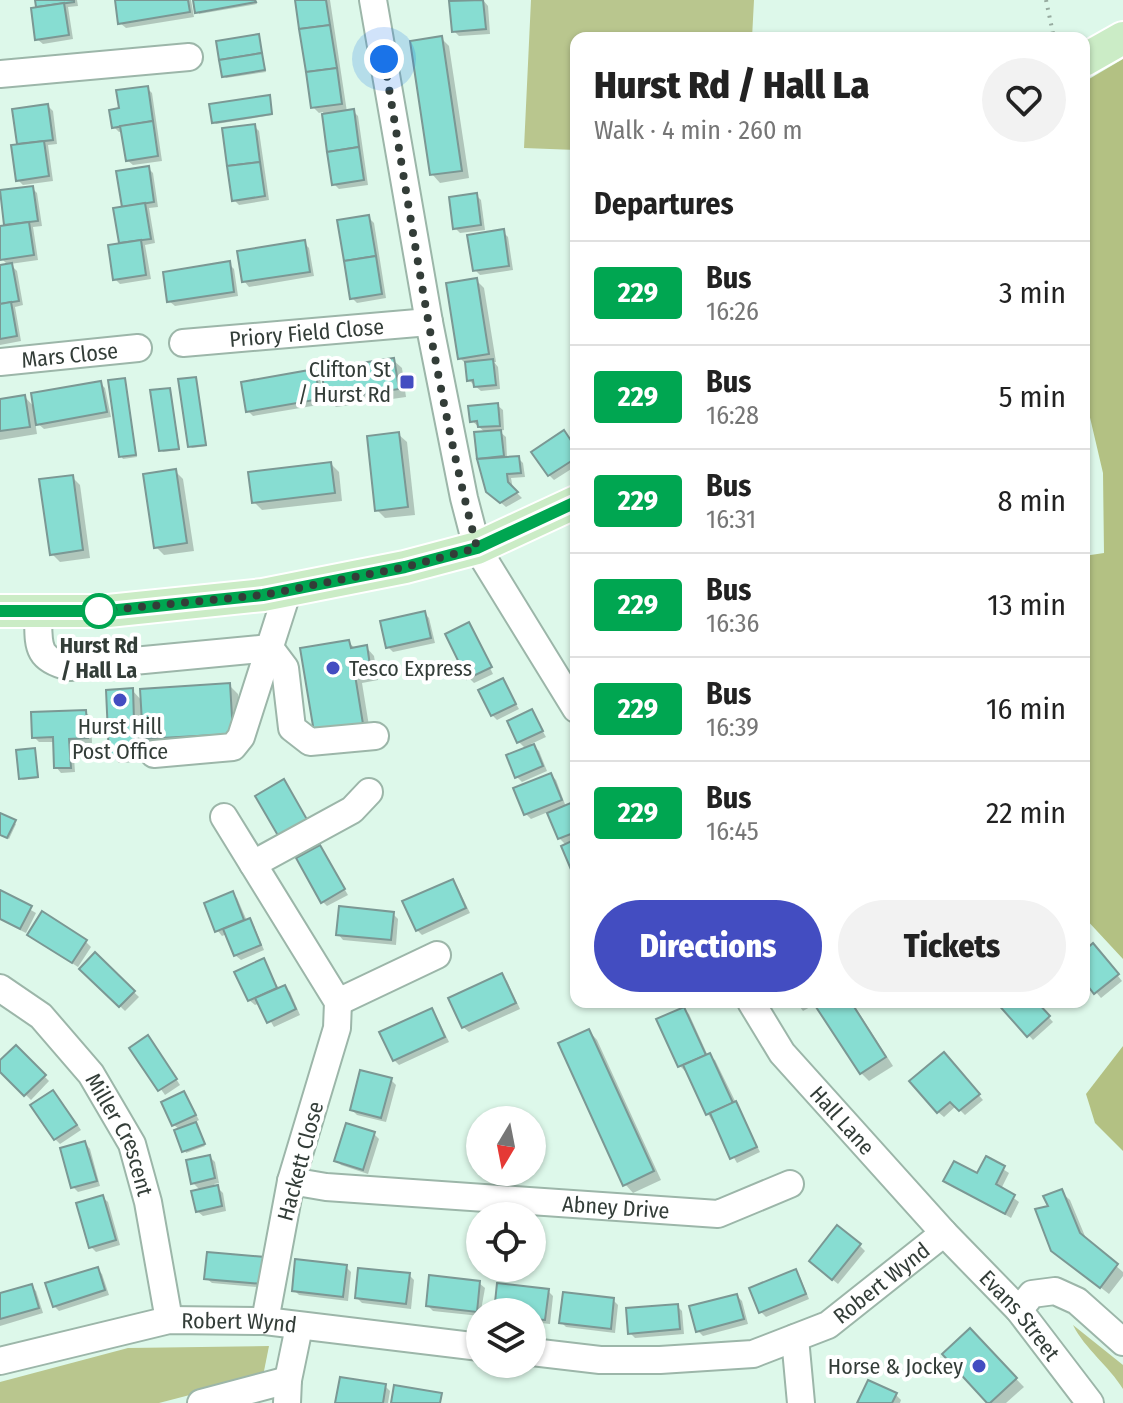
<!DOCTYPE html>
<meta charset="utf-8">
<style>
body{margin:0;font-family:"Fira Sans Condensed",sans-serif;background:#f2f2f2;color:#222;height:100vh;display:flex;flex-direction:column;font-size:30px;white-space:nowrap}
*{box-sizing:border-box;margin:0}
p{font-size:26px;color:#767676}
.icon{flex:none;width:44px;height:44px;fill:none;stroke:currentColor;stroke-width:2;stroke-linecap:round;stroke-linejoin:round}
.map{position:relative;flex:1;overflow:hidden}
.panel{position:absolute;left:570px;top:32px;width:520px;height:976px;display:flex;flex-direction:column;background:#fff;border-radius:16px;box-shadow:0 2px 6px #0004}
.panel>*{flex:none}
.badge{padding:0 16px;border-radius:6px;font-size:28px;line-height:52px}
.needle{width:52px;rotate:190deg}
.fabs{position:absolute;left:466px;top:1106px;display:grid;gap:16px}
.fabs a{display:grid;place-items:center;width:80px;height:80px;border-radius:50%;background:#fff;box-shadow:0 2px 6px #0004;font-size:40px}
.you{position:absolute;width:40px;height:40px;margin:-20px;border:6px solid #fff;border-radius:50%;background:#1a73e8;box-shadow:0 0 0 12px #1a73e833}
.map>.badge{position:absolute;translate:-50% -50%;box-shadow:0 0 0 4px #fff}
h2{padding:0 24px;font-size:30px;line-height:72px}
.round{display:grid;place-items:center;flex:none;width:84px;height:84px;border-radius:42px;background:#f2f2f2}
.summary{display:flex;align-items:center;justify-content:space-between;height:136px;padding:0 24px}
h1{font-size:38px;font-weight:800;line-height:60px}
.cta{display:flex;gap:16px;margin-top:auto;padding:16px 24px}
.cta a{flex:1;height:92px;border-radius:48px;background:#434dc1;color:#fff;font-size:32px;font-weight:800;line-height:92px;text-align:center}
.cta a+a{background:#f2f2f2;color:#222}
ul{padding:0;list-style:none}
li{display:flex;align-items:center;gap:24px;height:104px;padding:0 24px;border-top:2px solid #e0e0e0}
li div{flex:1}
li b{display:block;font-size:30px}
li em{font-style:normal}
li .badge{min-width:88px;font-weight:700;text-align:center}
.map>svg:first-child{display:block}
.green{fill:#b9c68e}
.forest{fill:#b3c183}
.shadow{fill:#0003}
.building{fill:#87ddd2;stroke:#7b9894;stroke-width:2}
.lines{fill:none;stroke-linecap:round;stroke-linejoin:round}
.minor-casing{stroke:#9cb6a9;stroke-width:30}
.major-casing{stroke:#fff;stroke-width:36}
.path{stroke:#96aa9f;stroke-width:4;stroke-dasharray:2 6;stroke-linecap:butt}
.minor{stroke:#fff;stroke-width:26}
.major{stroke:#cbecc6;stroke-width:32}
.line-casing{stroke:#fff;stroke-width:18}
.line{stroke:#00a651;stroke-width:12}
.walk{stroke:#333d38;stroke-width:8;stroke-dasharray:0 14.4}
.poi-dot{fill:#434dc1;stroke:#fff;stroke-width:3}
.stop-dot{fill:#fff;stroke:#00a651;stroke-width:4}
.labels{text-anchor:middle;stroke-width:8;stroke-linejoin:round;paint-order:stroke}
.street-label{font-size:22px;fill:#333d38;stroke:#fff}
.poi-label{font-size:22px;fill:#333d38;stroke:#fff;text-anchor:end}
.stop-label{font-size:22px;font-weight:bold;fill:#333d38;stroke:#fff}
</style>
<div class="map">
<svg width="1123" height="1403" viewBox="0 0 1123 1403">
<rect width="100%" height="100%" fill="#ddf8ea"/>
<!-- green -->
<g class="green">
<path d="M531 0H754L752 38H576V150L524 148Z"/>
<path d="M1073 1325 1123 1365V1389C1109 1366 1085 1349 1073 1325Z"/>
<path d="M269 1346 263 1376 159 1403H0V1382L128 1348Z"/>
</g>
<!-- forest -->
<g class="forest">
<path d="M1123 59V959L1084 917V556L1104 553 1103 473 1084 392V82Z"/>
<path d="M1123 1046V1151L1095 1123 1086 1094Z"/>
</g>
<!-- shadow -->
<g class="shadow">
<path d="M37 0H77L78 6 68 7 73 39 43 44 37 39Z"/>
<path d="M117 0H191L194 17 126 28 120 23Z"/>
<path d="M195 0H256L257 4 199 14Z"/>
<path d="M297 0H330L347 112 353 111 358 116 368 185 339 189 334 184 323 112 319 113 313 107Z"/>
<path d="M453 0H483L488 6 490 34 459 36 454 31 456 3Z"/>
<path d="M258 36 266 72 226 78 224 76Z"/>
<path d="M441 38 449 46 469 178 440 183 432 174Z"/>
<path d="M147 88 152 93 162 161 133 165 127 160 123 131 119 132 114 127 121 110Z"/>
<path d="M269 97 273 115 216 124 214 122Z"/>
<path d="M48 106 53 111 57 144 48 145 53 181 23 185 18 180 19 146 14 111Z"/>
<path d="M254 126 259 131 269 200 239 205 234 200Z"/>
<path d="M148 168 153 173 158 207 149 208 155 243 145 245 151 279 120 284 115 279 121 245 116 210 124 209Z"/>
<path d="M32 188 37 193 42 226 33 227 38 260 10 264 17 271 23 305 15 307 21 341 0 345V267L9 266 2 259 0 243V228L7 227 2 192Z"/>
<path d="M476 195 481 200 485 230 460 233 455 228Z"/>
<path d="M368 217 374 223 386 298 357 303 352 298Z"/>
<path d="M503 232 508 237 513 270 480 275 475 270Z"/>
<path d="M304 243 309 248 314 276 249 287 244 281Z"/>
<path d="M229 264 234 269 238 296 175 306 169 301Z"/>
<path d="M476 280 484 288 496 362H494L498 367 500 389 481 391 474 385 469 380 467 365 460 358Z"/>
<path d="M393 360 402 368 406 397 336 407 328 399Z"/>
<path d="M315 372 320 377 324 404 253 416 248 411Z"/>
<path d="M195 379 207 446 192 448 190 446Z"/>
<path d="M124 380 137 457 123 459 121 456Z"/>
<path d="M100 383 105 388 111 417 44 429 35 421 37 434 0 440V401L25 397 35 408Z"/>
<path d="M170 390 180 450 163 452 161 450Z"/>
<path d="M497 405 503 410 504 430 499 431 506 437 507 458H518L523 463 525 477 511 478 513 489 522 498 506 507 487 491 482 476 476 434 486 433 472 421Z"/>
<path d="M564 432 576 448V466L554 480 549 475Z"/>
<path d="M398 434 407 442 415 515 385 518 377 510Z"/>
<path d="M331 464 339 472 342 501 262 510 254 502Z"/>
<path d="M175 471 183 479 194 551 164 555 156 547Z"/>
<path d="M72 477 80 485 90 558 60 562 52 554Z"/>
<path d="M424 613 429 618 435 643 393 652 388 647Z"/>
<path d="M469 625 493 674 474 683 469 678Z"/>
<path d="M348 642 356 649 366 647 374 656 378 680 362 683 370 732 324 740Z"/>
<path d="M502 680 519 709 497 720 492 715Z"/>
<path d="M229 685 238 694 241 741 154 746 142 734V762L119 763 111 755 132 690 143 702Z"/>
<path d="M85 712 91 717 92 743H73L75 772 61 773 56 767 55 742H39L34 737Z"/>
<path d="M532 712 546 737 531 744 539 751 547 771 522 782 517 777 526 749 519 742Z"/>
<path d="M35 751 39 778 23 780 20 778Z"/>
<path d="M551 775 556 780 566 807 573 805 576 808V873L567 846 559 838 548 812 531 819 526 814Z"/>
<path d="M0 815 16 824 9 839 0 834Z"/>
<path d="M320 848 348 895 327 906 322 901Z"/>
<path d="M452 881 457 886 470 913 422 935 417 930Z"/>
<path d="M0 892 36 913 26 933 0 920Z"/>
<path d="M232 893 237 898 247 921 254 926 264 950 241 960 235 955 227 934 222 936 217 930Z"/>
<path d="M393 914 398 919 396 945 343 940 338 934Z"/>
<path d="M35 939 86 942 91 947 78 967Z"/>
<path d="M1098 951 1122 981 1101 998 1084 978V953Z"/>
<path d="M95 955 139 997 125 1011 82 969Z"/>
<path d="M263 961 279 989 284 987 290 992 300 1015 274 1027 260 1003 255 1005 249 1000Z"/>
<path d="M502 976 507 981 520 1009 469 1032 463 1027Z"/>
<path d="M654 1002H670L660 1007Z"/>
<path d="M796 1002H819L803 1011Z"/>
<path d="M827 1002H852L893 1066 869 1081 861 1073Z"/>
<path d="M998 1002H1035L1053 1022 1033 1040Z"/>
<path d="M684 1009 689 1014 708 1056 715 1060 760 1152 737 1163 708 1114 688 1070 685 1071 680 1066Z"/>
<path d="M431 1010 436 1015 449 1042 399 1065 394 1060Z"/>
<path d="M589 1031 597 1040 661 1180 633 1193 625 1184Z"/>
<path d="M153 1043 180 1085 165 1095 132 1048Z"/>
<path d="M16 1048 49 1081 31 1100 0 1069V1063Z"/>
<path d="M948 1060 983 1100 965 1115 956 1106 944 1117 938 1112Z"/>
<path d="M391 1080 396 1085 386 1122 357 1115 352 1110Z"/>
<path d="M184 1093 199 1120 194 1123 205 1146 186 1153 180 1130 174 1125Z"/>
<path d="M58 1097 81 1130 60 1144 55 1139Z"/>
<path d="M510 1114 515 1120H498Z"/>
<path d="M374 1134 379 1139 368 1174 341 1165 336 1160Z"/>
<path d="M85 1143 90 1149 100 1186 78 1192 73 1187Z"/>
<path d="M532 1155 537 1166 532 1168Z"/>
<path d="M210 1157 215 1162 219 1183 214 1184 223 1193 226 1211 203 1216 197 1211 201 1191 193 1183Z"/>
<path d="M987 1159 1009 1173 1001 1189 1019 1202 1011 1218 946 1181 978 1176Z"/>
<path d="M506 1172H524L511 1178Z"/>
<path d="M1061 1192 1070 1200 1087 1241 1123 1272V1276L1109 1294 1053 1250Z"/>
<path d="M102 1197 108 1202 120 1245 96 1252 91 1247Z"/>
<path d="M860 1246 865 1251 838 1284 816 1266Z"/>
<path d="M265 1259 268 1288 212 1283 206 1278Z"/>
<path d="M346 1267 351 1272 348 1301 299 1295 294 1290Z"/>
<path d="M97 1269 102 1274 109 1295 59 1311 54 1306Z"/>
<path d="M795 1272 800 1277 809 1299 766 1317 761 1312Z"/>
<path d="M409 1275 414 1280 411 1309 362 1303 357 1298Z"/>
<path d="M479 1283 485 1288 480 1316 433 1311 428 1306Z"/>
<path d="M31 1286 36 1291 43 1313 0 1326V1295Z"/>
<path d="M548 1291 553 1296 550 1324 532 1322V1312H496Z"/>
<path d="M737 1296 742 1301 748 1324 703 1336 698 1331Z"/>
<path d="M613 1300 618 1305 615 1333 566 1327 561 1322Z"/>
<path d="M677 1306 682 1311 684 1334 635 1338 630 1333Z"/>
<path d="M970 1331 1024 1387 1006 1403H990Z"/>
<path d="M385 1386 390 1391 388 1403H337Z"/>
<path d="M896 1395 901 1400 900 1403H859Z"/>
</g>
<!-- building -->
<g class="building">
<path d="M35 0H74V2L36 7Z"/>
<path d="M115 0H188L190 12 118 24Z"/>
<path d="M193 0H255L256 2 195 13Z"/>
<path d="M295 0H326L330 25 299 29Z"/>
<path d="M483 0 486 29 452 32 449 1Z"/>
<path d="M64 3 69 35 35 40 31 8Z"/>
<path d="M330 25 337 68 306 72 299 29Z"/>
<path d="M259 34 262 53 219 60 216 41Z"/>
<path d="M442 36 462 171 430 175 410 41Z"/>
<path d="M262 53 265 70 222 77 219 60Z"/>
<path d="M337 68 342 104 311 108 306 72Z"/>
<path d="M148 86 153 121 112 128 109 110 119 108 116 90Z"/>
<path d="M270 95 272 114 212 123 209 104Z"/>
<path d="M48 104 53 140 17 144 12 109Z"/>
<path d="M354 109 359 147 327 152 322 114Z"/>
<path d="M153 121 158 156 126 161 120 126Z"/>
<path d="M255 124 260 162 227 166 222 128Z"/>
<path d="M44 141 49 176 16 181 11 145Z"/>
<path d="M359 147 364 180 332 185 327 152Z"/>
<path d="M260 162 265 196 232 201 227 166Z"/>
<path d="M149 166 154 202 122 207 116 171Z"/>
<path d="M33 186 38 221 4 225 0 190Z"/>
<path d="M477 193 481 225 453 229 449 197Z"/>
<path d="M145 203 151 239 119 243 113 208Z"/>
<path d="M369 215 376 256 344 261 337 220Z"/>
<path d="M29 222 34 255 0 260V226Z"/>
<path d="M504 229 509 266 473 271 467 235Z"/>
<path d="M141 240 146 275 113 280 108 245Z"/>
<path d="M305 240 310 272 242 282 237 251Z"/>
<path d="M376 256 382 294 350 299 344 261Z"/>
<path d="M230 261 234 292 167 302 163 272Z"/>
<path d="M12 263 19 301 0 304V265Z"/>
<path d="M477 278 489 354 458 359 446 283Z"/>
<path d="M11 302 17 336 0 339V304Z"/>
<path d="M394 358 399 389 326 400 321 369Z"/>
<path d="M493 359 496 385 474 387 473 380 467 381 465 362Z"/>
<path d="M315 369 320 399 246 412 241 382Z"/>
<path d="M196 377 206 445 188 447 178 379Z"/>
<path d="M125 378 136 455 119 457 108 380Z"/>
<path d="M101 381 107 412 36 425 31 393Z"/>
<path d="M170 388 179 449 159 451 150 390Z"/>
<path d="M25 395 30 427 0 431V399Z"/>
<path d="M498 403 500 426 478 427 477 421 470 422 468 406Z"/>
<path d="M501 430 504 456 477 459 474 432Z"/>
<path d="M564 430 576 448V458L548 476 531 452Z"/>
<path d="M399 432 408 507 375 511 367 436Z"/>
<path d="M519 456 521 473 507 474 508 482 518 492 500 503 486 492 477 459Z"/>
<path d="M331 462 335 493 252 503 248 472Z"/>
<path d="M176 469 187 543 154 548 143 474Z"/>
<path d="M73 475 83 550 50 555 39 479Z"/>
<path d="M425 611 431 638 386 648 380 621Z"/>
<path d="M469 622 492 667 467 679 445 634Z"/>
<path d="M349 640 351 648 367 645 371 672 355 675 363 724 314 732 300 648Z"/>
<path d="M503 678 516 704 491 716 478 690Z"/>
<path d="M230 683 233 734 143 739 140 689Z"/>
<path d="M133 688 135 755 109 756 106 690Z"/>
<path d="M532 709 543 731 517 743 507 721Z"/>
<path d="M86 710 88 738 69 739 71 768H54L53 737 32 738 31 712Z"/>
<path d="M534 744 543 766 515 778 506 755Z"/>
<path d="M35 748 38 777 19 779 16 750Z"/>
<path d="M551 773 562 800 524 815 513 788Z"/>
<path d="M284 779 309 823 280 839 255 796Z"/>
<path d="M573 802 576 808V832L558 839 547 813Z"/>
<path d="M0 813 16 820 7 838 0 835Z"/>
<path d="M576 839V870L572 872 561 846Z"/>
<path d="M320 845 345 889 321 903 296 858Z"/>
<path d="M453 879 466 908 416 931 402 901Z"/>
<path d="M0 890 32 906 20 929 0 919Z"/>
<path d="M233 891 244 920 215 932 204 903Z"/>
<path d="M339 906 394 912 391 940 336 935Z"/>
<path d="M42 911 87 940 72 963 27 935Z"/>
<path d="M250 918 261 945 234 956 223 929Z"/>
<path d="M1093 943 1119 974 1094 994 1084 981V951Z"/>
<path d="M95 952 135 991 119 1007 79 969Z"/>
<path d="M264 958 277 988 248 1001 234 972Z"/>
<path d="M502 973 516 1003 462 1028 448 998Z"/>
<path d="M285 985 296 1009 267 1023 255 998Z"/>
<path d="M824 1002H851L886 1057 860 1074 816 1007Z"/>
<path d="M996 1002H1037L1050 1016 1027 1037Z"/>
<path d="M684 1007 706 1055 678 1067 656 1019Z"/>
<path d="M432 1008 445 1037 393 1061 379 1032Z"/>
<path d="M589 1029 654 1171 623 1186 558 1043Z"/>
<path d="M148 1035 177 1079 158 1091 129 1048Z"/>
<path d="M16 1045 46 1075 24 1096 0 1072V1060Z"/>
<path d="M944 1052 980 1094 959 1111 950 1102 937 1113 909 1081Z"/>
<path d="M710 1053 733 1103 706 1115 683 1065Z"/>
<path d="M360 1070 392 1078 381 1118 350 1110Z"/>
<path d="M53 1090 77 1125 54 1140 30 1105Z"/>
<path d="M184 1091 196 1115 172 1126 161 1102Z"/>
<path d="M736 1101 757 1147 730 1159 710 1113Z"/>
<path d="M196 1122 205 1144 182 1152 174 1130Z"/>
<path d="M346 1123 375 1132 363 1170 334 1161Z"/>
<path d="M85 1141 97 1181 71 1188 60 1148Z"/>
<path d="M210 1155 215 1178 191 1184 186 1160Z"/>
<path d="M986 1156 1005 1166 996 1184 1015 1195 1005 1214 943 1181 954 1161 977 1173Z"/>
<path d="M218 1185 222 1206 196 1212 191 1191Z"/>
<path d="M1062 1189 1080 1233 1118 1264 1100 1288 1051 1251 1035 1209 1048 1206 1043 1196Z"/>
<path d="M103 1195 116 1240 89 1248 76 1203Z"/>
<path d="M837 1225 861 1244 832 1280 809 1261Z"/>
<path d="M207 1252 265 1257 263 1284 204 1279Z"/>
<path d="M295 1259 347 1265 343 1297 292 1291Z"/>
<path d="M98 1267 105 1290 53 1307 45 1283Z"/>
<path d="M358 1268 410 1273 406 1304 355 1298Z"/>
<path d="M796 1269 806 1294 759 1313 749 1288Z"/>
<path d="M429 1275 480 1281 477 1312 426 1306Z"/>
<path d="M497 1283 549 1289 545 1320 532 1319V1312H494Z"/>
<path d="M32 1284 39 1308 0 1319V1293Z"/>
<path d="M563 1292 614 1298 611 1329 559 1323Z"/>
<path d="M737 1294 744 1319 696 1332 689 1306Z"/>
<path d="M678 1304 680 1329 628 1334 626 1308Z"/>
<path d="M970 1328 1017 1378 990 1403H987L942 1354Z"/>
<path d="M340 1377 386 1384 383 1403H335Z"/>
<path d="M868 1380 897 1393 892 1403H857Z"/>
<path d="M394 1385 442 1393 440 1403H391Z"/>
</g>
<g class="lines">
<defs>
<g id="minor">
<path d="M373 0 429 322 464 498 477 548 576 709"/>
<path d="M0 74 189 57"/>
<path id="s1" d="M183 343 429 322"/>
<path id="s2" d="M0 362 138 348"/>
<path d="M38 612C39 644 34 659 70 667L270 648"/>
<path d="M270 648 285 668 292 728 310 742 375 736"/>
<path d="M154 754 233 747 241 737 288 590"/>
<path d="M224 817 338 1002 337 1028 291 1181 265 1321"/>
<path d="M253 864 352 810 369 792"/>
<path id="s3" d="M0 988 41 1016 91 1074 132 1144 148 1202 169 1320"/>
<path d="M338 1002 437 955"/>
<path id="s4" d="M751 1002 782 1053 944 1233 1019 1310 1090 1403"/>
<path id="s5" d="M291 1181 326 1187 718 1214 790 1184"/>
<path d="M1019 1310 1032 1294 1055 1291 1077 1301 1123 1342"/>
<path d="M795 1338 801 1403"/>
<path id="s6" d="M532 1352 600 1360H660L753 1354 828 1325 944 1233"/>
<path id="s7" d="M0 1361 169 1320 265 1321 480 1347"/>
<path d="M201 1403 288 1380"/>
<path d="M287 1403 288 1380 299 1327"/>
</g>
<g id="major">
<path d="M1084 60 1123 38"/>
<path d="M0 611H108L263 595 405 567 477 548 576 502"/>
</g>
</defs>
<!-- minor casing -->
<use href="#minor" class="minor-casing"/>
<!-- major casing -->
<use href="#major" class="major-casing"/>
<!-- path -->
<path class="path" d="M1046 0 1054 38"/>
<!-- minor -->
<use href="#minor" class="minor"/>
<!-- major -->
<use href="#major" class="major"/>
</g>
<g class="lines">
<defs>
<path id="line" d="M0 611H108L263 595 405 567 477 548 576 502"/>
</defs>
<!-- line casing -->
<use href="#line" class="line-casing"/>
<!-- line -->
<use href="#line" class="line"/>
<!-- walk -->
<path class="walk" d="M99 611 263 595 405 567 477 548C435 387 412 222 384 59"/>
</g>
<!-- markers -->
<g class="poi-dot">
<rect x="399" y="374" width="16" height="16" rx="4"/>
<circle cx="333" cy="668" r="8"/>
<circle cx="120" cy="700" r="8"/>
<circle cx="979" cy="1366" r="8"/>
</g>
<circle class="stop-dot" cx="99" cy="611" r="16"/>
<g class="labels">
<!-- street labels -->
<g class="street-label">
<text dy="8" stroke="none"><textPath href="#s1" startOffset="124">Priory Field Close</textPath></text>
<text dy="8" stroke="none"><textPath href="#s2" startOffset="70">Mars Close</textPath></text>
<text dy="8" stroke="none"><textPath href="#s4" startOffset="150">Hall Lane</textPath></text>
<text dy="8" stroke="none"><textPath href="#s3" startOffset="194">Miller Crescent</textPath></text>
<text transform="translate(300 1161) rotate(-75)" y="8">Hackett Close</text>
<text dy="8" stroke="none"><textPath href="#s5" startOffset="326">Abney Drive</textPath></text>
<text dy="8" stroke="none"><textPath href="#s6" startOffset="370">Robert Wynd</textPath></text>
<text dy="8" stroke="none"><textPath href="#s4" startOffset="414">Evans Street</textPath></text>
<text dy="8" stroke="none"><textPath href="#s7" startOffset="244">Robert Wynd</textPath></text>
</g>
<!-- poi labels -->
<g class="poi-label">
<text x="391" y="377">Clifton St<tspan x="391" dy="25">/ Hurst Rd</tspan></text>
<text x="349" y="676" text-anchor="start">Tesco Express</text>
<text x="120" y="734" text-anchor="middle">Hurst Hill<tspan x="120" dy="25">Post Office</tspan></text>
<text x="963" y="1374">Horse &amp; Jockey</text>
</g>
<!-- stop labels -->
<g class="stop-label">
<text x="99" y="653">Hurst Rd<tspan x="99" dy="25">/ Hall La</tspan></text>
</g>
</g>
</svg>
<div class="fabs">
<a><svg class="needle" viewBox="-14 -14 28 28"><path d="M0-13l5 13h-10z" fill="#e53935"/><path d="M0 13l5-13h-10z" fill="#767676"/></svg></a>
<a><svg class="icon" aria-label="locate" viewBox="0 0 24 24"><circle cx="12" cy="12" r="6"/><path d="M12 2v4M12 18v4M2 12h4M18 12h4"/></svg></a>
<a><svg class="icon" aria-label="layers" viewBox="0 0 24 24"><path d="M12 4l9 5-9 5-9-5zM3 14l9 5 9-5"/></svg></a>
</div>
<div class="you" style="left:384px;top:59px"></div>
<section class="panel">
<div class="summary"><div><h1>Hurst Rd / Hall La</h1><p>Walk · 4 min · 260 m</p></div><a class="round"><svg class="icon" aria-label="heart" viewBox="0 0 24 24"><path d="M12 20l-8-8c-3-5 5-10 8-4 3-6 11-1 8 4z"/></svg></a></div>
<h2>Departures</h2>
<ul>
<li><span class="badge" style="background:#00a651;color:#fff">229</span><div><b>Bus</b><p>16:26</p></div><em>3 min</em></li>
<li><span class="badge" style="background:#00a651;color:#fff">229</span><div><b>Bus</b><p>16:28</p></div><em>5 min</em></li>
<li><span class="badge" style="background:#00a651;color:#fff">229</span><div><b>Bus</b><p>16:31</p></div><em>8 min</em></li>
<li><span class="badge" style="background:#00a651;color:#fff">229</span><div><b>Bus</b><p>16:36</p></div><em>13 min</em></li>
<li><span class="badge" style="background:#00a651;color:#fff">229</span><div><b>Bus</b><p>16:39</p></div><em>16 min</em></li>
<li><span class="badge" style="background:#00a651;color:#fff">229</span><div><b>Bus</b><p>16:45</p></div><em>22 min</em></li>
</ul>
<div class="cta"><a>Directions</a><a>Tickets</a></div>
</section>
</div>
